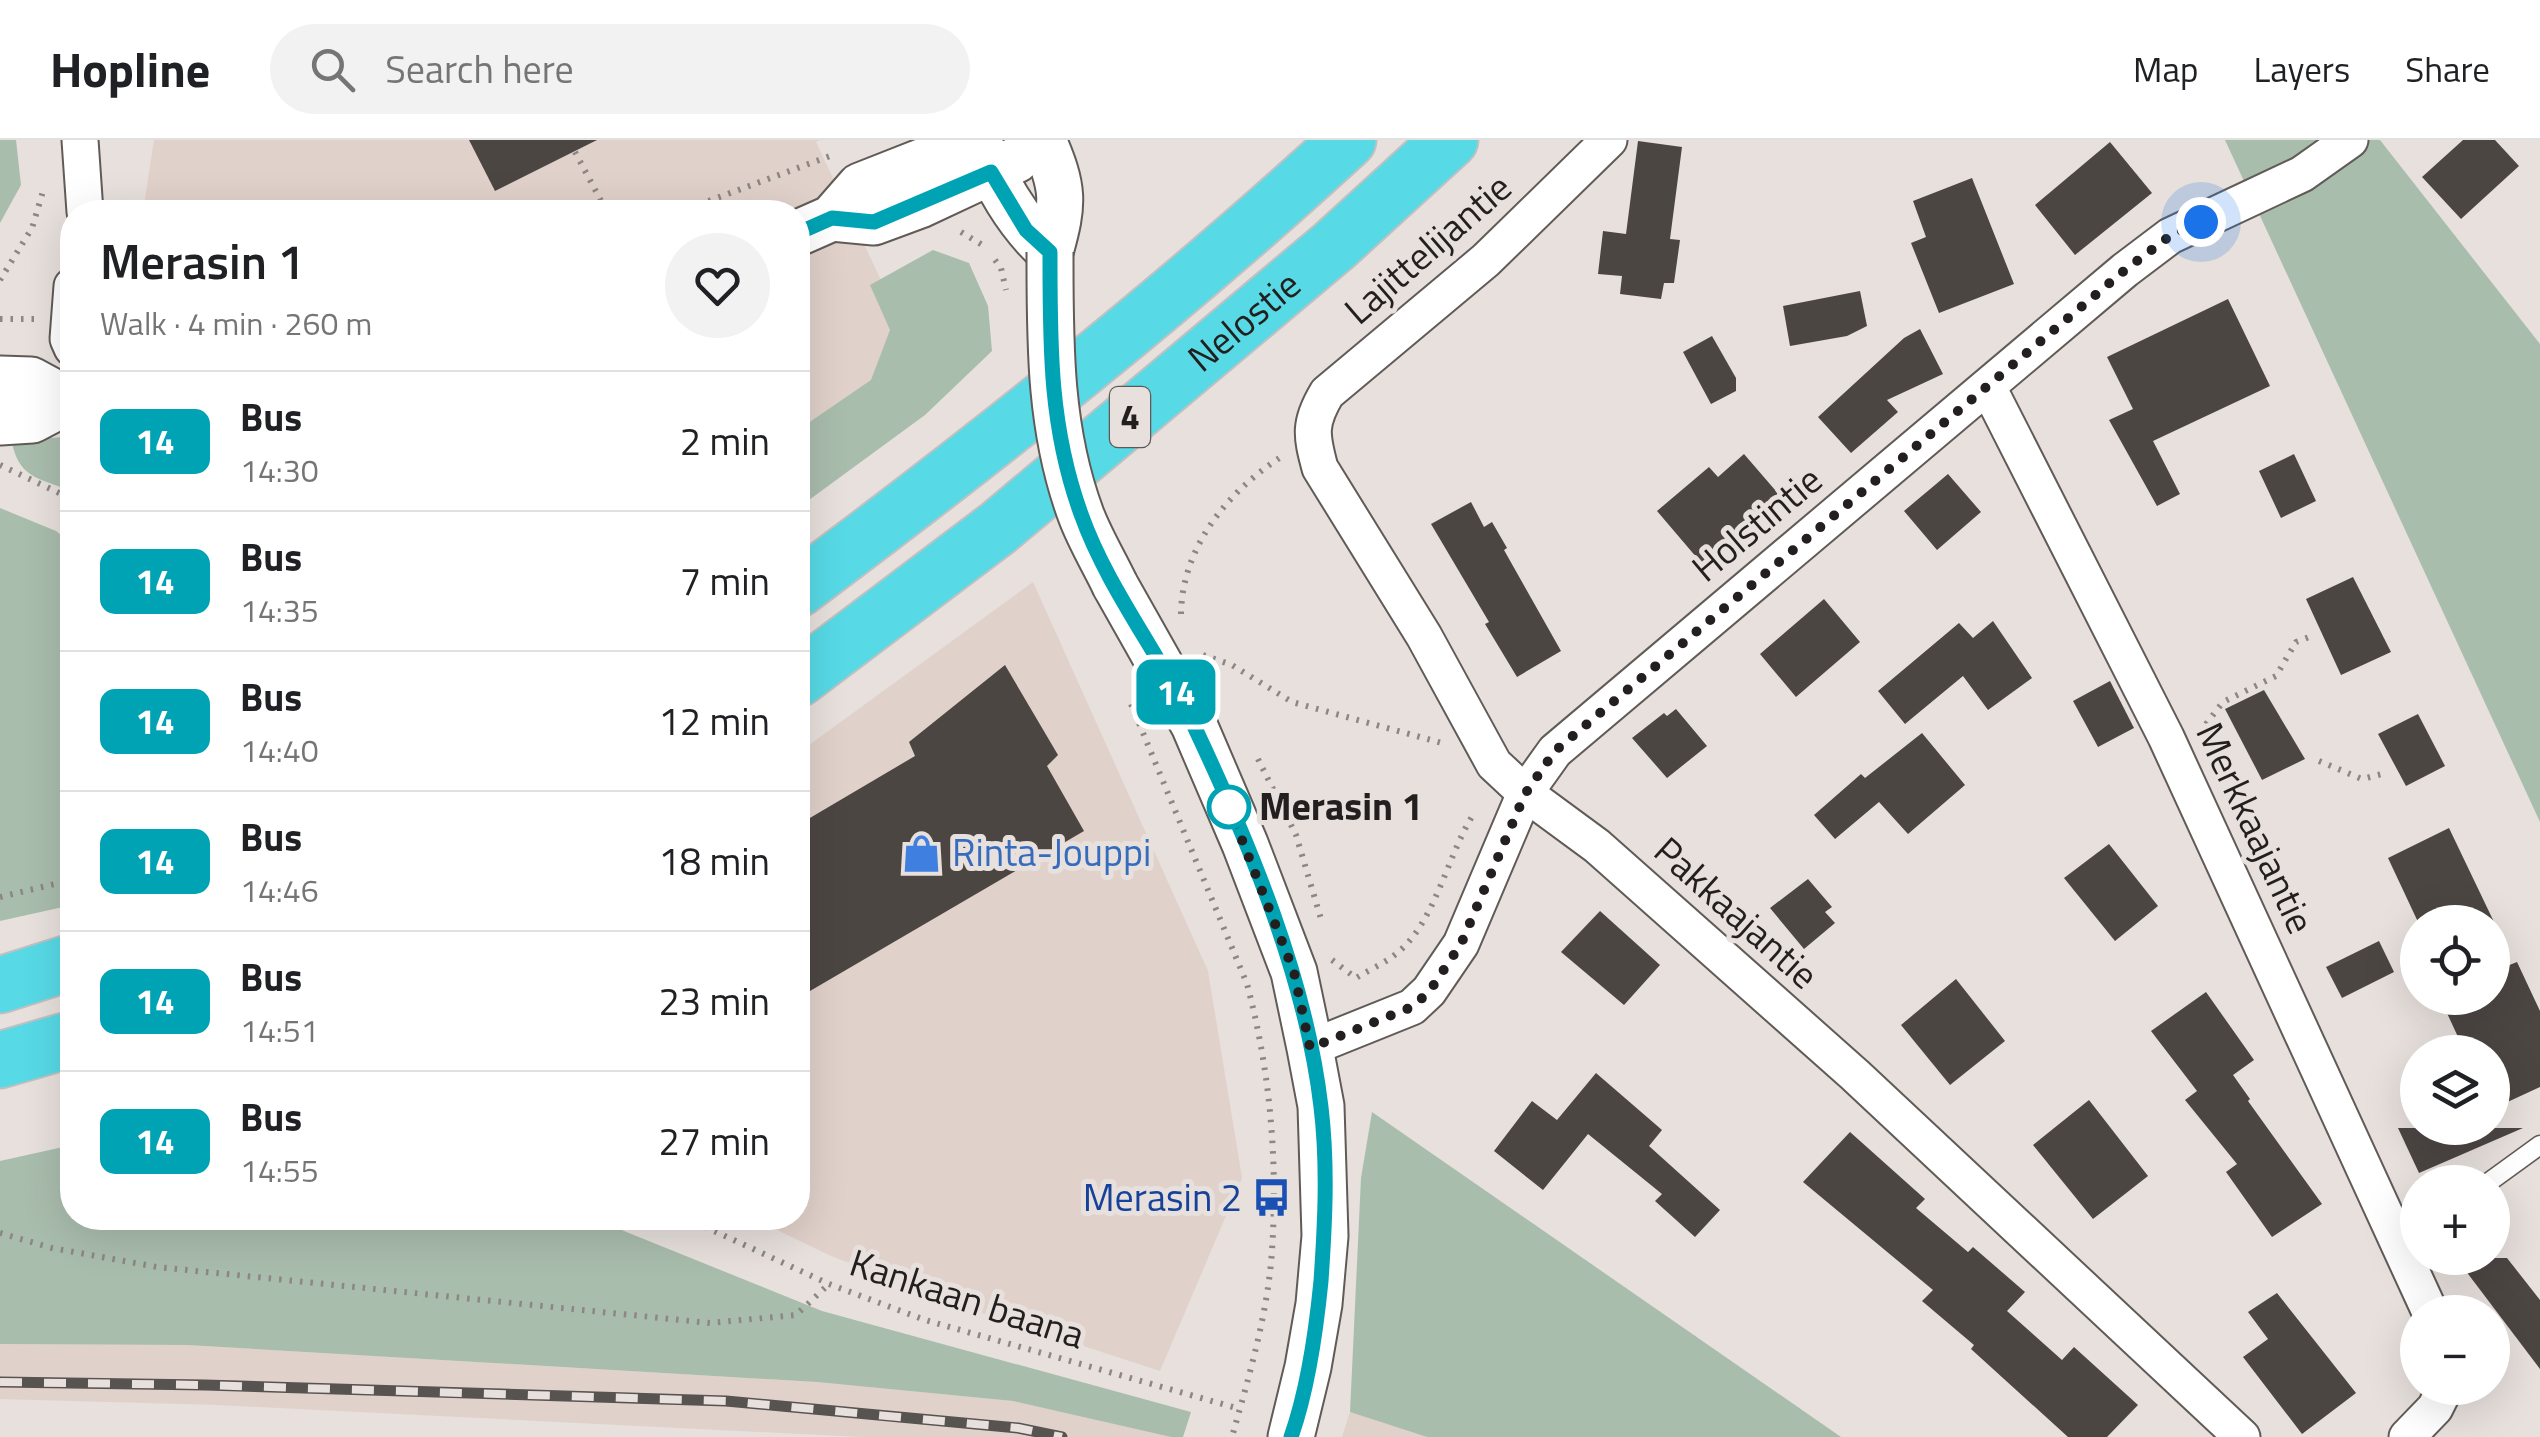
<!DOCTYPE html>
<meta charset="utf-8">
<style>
body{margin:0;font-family:"Titillium Web",sans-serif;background:#f2f2f2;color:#202124;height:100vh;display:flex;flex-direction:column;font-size:38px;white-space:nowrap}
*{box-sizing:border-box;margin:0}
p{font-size:32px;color:#757577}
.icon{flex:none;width:55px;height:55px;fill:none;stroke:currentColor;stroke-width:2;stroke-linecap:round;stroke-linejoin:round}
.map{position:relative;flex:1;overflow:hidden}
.panel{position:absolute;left:60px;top:60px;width:750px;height:1030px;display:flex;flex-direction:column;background:#fff;border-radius:40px;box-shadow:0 10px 40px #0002}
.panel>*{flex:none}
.badge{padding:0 20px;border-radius:15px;font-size:35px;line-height:65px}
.controls{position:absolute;left:2400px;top:765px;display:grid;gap:20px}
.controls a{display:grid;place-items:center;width:110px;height:110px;border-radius:50%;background:#fff;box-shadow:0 10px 40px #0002;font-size:50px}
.you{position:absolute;width:50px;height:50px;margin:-25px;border:8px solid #fff;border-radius:50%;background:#1a73e8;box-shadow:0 0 0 15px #1a73e833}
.map>.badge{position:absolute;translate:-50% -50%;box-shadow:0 0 0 5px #fff}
.round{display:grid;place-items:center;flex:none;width:105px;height:105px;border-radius:52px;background:#f2f2f2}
.summary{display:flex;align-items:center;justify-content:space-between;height:170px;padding:0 40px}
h1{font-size:48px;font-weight:600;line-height:75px}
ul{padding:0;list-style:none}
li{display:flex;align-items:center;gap:30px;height:140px;padding:0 40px;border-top:2px solid #e0e0e0}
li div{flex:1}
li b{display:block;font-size:38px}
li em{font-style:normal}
li .badge{min-width:110px;font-weight:700;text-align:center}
header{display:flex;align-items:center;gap:60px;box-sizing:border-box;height:140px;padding:0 50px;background:#fff;border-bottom:2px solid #e0e0e0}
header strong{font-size:48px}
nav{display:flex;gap:55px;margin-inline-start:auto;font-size:35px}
.search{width:700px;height:90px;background:#f2f2f2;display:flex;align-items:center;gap:25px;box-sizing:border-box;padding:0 35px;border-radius:55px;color:#757577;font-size:38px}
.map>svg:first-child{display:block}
.built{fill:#e0d1ca}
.green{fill:#a9bdad}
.building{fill:#4c4643}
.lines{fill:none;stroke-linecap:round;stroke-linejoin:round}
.service-casing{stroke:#615b58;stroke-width:21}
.minor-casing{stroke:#615b58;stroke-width:39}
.tertiary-casing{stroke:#615b58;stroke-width:49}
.trunk-casing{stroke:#c1c0c0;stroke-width:59}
.path{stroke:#8c8784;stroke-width:6;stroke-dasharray:2.5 8;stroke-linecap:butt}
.service{stroke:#fff;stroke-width:18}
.minor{stroke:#fff;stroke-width:35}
.tertiary{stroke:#fff;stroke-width:45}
.trunk{stroke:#57dae6;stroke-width:55}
.rail-casing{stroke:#575351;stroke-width:11}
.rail{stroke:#e7e0dd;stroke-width:8;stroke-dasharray:22;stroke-linecap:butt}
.tertiary-bridge-casing{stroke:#615b58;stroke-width:49;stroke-linecap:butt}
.tertiary-bridge{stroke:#fff;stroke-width:45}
.line-casing{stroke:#fff;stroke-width:22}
.line{stroke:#00a3b4;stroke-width:15}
.walk{stroke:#221f1e;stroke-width:10;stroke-dasharray:0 18}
.stop-dot{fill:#fff;stroke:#00a3b4;stroke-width:5}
.labels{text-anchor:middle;stroke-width:10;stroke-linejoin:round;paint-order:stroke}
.shield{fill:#e7e0dd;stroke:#5d5957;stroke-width:2.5}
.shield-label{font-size:35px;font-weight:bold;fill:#221f1e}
.street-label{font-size:38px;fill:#221f1e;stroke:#e7e0dd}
.stop-label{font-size:38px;font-weight:bold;fill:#221f1e;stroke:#e7e0dd;text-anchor:start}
.shop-label{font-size:38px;fill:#366cbe;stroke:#e7e0dd;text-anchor:start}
.transit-label{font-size:38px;fill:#164399;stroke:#e7e0dd;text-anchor:end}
</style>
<header>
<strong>Hopline</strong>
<div class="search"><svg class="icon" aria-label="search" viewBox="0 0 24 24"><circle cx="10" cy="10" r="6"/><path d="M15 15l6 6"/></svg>Search here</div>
<nav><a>Map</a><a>Layers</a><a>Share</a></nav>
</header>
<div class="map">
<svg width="2540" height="1297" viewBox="0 0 2540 1297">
<rect width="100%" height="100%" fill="#e7e0dd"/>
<!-- built -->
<g class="built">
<path d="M154 0H820L816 2 902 185 879 249 798 312V72H143Z"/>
<path d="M1033 442 1208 831 1242 1038 1160 1231 985 1174 831 1116 752 1078H798V613Z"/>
<path d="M0 1204 187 1205 817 1242 1013 1261 1171 1297H861L218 1265 0 1259Z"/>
<path d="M1350 1272 1427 1297H1342Z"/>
</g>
<!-- green -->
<g class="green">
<path d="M0 0H16L21 45 0 83Z"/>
<path d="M2225 0H2380L2540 204V682Z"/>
<path d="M933 110 969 123 988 166 992 211 925 275 798 368V290L871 240 890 190 870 145Z"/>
<path d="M72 296V351C38 338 17 338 11 297L31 300Z"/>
<path d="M0 368 56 391 72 404V765L0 781Z"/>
<path d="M1372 972 1841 1297H1427L1350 1272 1361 1038Z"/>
<path d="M72 1005V1078H601L619 1089 822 1171 1191 1272 1183 1297H1171L1013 1261 817 1242 187 1205 0 1204V1021Z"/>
</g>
<!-- building -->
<g class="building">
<path d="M469 0H597L495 51Z"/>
<path d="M2463 0H2495L2519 26 2461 79 2422 37Z"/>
<path d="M1638 1 1682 7 1670 99 1680 100 1674 143H1664L1661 159 1620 154 1622 136 1598 134 1603 91 1626 94Z"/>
<path d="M2110 2 2152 53 2075 115 2035 65Z"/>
<path d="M1972 38 2014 144 1939 173 1911 103 1926 97 1913 61Z"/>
<path d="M1860 151 1867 186 1847 196 1790 206 1783 166Z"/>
<path d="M2228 159 2270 246 2153 301 2180 354 2157 366 2109 280 2133 269 2107 217Z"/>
<path d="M1920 189 1943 234 1887 260 1898 272 1851 313 1818 277 1904 198Z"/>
<path d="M1712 196 1736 238V251L1711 264 1683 212Z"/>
<path d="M1744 314 1782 358 1703 425 1657 371 1709 327 1718 337Z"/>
<path d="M2294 314 2316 361 2281 378 2259 331Z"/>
<path d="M1948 334 1981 372 1937 410 1904 371Z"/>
<path d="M1471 362 1484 387 1492 382 1507 408 1504 410 1561 511 1517 537 1485 484 1489 482 1431 384Z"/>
<path d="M2353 437 2391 512 2341 535 2306 459Z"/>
<path d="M1824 459 1860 502 1796 557 1760 514Z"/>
<path d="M1993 481 2032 538 1988 570 1963 536 1905 584 1878 551 1959 483 1973 498Z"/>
<path d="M1005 525 1058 615 1047 626 1084 691 798 858V685L915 616 909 602Z"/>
<path d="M2110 541 2134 588 2098 607 2073 561Z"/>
<path d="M2264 550 2305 619 2262 640 2225 569Z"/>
<path d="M1676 569 1707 606 1667 638 1632 598 1664 573 1667 576Z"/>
<path d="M2418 574 2445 626 2406 646 2378 594Z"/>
<path d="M1922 593 1965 645 1908 694 1879 662 1835 699 1814 675 1861 634 1865 638Z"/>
<path d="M2449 688 2494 782H2418L2388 718Z"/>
<path d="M2109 704 2158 766 2115 801 2064 738Z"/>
<path d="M1808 739 1832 767 1825 772 1835 783 1804 809 1770 768Z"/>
<path d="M1600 771 1660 825 1624 865 1561 812Z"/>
<path d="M2379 801 2394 832 2342 858 2326 827Z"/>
<path d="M2517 822 2540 871V947L2501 965 2492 948V912H2465L2440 858H2492V832Z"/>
<path d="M1956 839 2005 901 1950 945 1901 885Z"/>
<path d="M2206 852 2254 920 2233 935 2250 959 2248 961 2322 1064 2272 1097 2226 1032 2237 1024 2185 960 2197 951 2151 891Z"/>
<path d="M1596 933 1662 990 1649 1006 1720 1070 1695 1097 1655 1061 1662 1054 1588 994 1543 1050 1494 1011 1532 961 1557 980Z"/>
<path d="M2089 960 2148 1036 2093 1079 2033 1005Z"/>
<path d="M2398 988H2523L2419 1033Z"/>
<path d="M1850 992 1925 1059 1916 1068 1968 1112 1973 1107 2025 1152 2007 1171 2062 1220 2074 1207 2138 1265 2107 1297H2068L1971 1209 1974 1205 1922 1161 1933 1150 1803 1042Z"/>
<path d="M2456 1118H2507L2540 1160V1229Z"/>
<path d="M2277 1153 2356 1253 2302 1294 2243 1217 2268 1199 2248 1172Z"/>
</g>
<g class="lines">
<defs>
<path id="service" d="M2489 1042 2540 1005"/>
<g id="minor">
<path d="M80 0 85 72"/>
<path d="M1609 0 1486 120 1327 253C1309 283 1311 295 1320 328L1424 496 1494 624 1525 653 1597 706 1855 935 2242 1297"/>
<path d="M72 146 68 199 72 208"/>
<path d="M1988 247 2166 597 2430 1172"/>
<path d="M1310 908 1412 867 1429 851 1461 804 1525 653 1555 611 2125 130 2170 96 2302 34 2350 0"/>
<path d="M2407 1297 2435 1268 2445 1248"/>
</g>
<g id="tertiary">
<path d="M978 0C995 42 1016 81 1050 112 1064 63 1064 48 1043 0"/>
<path d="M832 78 874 82 920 65 1016 20"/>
<path d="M798 93 832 78 860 46 977 0"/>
<path d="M0 239 31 240 68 260"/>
<path d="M0 282 32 280 72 259"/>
<path d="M1115 445 1194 585 1245 704 1294 832 1310 908 1321 966 1325 1096 1319 1164 1308 1227 1291 1297"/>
</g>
<g id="trunk">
<path d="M798 449C988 307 1173 161 1348 0"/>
<path id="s1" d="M798 539 998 388 1334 106 1450 0"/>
<path d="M0 845 72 822"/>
<path d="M0 920 72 899"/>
</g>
</defs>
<!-- service casing -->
<use href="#service" class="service-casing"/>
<!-- minor casing -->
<use href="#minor" class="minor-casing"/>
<!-- tertiary casing -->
<use href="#tertiary" class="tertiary-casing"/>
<!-- trunk casing -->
<use href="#trunk" class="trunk-casing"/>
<!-- path -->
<g class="path">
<path d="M575 12 607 72"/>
<path d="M679 72 830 16"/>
<path d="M961 92 984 106"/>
<path d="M995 120 1001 128 1006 150"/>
<path d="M0 140 32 88 44 48"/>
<path d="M0 179H36"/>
<path d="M0 325 72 359"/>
<path d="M1181 474C1182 406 1229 350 1284 315"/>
<path d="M1203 515 1232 525 1292 562 1442 603"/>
<path d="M1131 564 1247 844C1270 930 1278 1021 1272 1110 1268 1173 1249 1236 1232 1297"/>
<path d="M2206 584 2223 562 2276 536 2296 502 2309 497"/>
<path d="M1258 619 1296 695 1321 779"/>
<path d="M2319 621 2362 639 2382 634"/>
<path d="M0 757 72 740"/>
<path d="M1332 820 1356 838C1369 830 1385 823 1397 813 1435 783 1447 716 1473 675"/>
<path d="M686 1078 829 1144 925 1180 1240 1269"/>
<path d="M0 1093 52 1108 157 1127 710 1183 796 1175 829 1144"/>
</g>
<!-- service -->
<use href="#service" class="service"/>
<!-- minor -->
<use href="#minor" class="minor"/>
<!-- tertiary -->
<use href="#tertiary" class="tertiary"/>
<!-- trunk -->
<use href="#trunk" class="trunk"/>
<defs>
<path id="rail" d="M0 1242 205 1245 726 1261 1018 1288 1062 1297"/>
</defs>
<!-- rail casing -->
<use href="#rail" class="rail-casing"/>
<!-- rail -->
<use href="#rail" class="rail"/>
<defs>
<path id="tertiary-bridge" d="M1050 112C1050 202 1049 289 1081 375 1090 399 1104 422 1115 445"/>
</defs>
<!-- tertiary-bridge casing -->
<use href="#tertiary-bridge" class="tertiary-bridge-casing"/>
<!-- tertiary-bridge -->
<use href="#tertiary-bridge" class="tertiary-bridge"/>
</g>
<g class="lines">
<defs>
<path id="line" d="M798 93 832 78 874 82 991 32 1026 90 1050 112C1050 204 1049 286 1081 374 1108 450 1161 515 1195 588 1250 705 1306 838 1321 967 1328 1025 1325 1083 1321 1141 1316 1192 1308 1249 1291 1297"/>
</defs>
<!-- line casing -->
<use href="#line" class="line-casing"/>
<!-- line -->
<use href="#line" class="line"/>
<!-- walk -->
<path class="walk" d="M1229 667 1294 832 1310 908 1412 867 1429 852 1461 804 1525 654 1555 611 2125 130 2170 96 2201 82"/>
</g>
<!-- icons -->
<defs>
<symbol id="shop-bare" viewBox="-9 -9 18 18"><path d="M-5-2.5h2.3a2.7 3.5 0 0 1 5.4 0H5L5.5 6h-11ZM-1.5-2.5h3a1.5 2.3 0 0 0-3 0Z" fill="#3f7fe0" stroke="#e7e0dd" stroke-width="2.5" paint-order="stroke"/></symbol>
<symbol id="bus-bare" viewBox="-9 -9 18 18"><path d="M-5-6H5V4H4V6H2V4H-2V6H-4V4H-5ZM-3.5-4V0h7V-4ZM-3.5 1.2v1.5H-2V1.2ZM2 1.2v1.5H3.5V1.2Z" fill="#1a4fb4" stroke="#e7e0dd" stroke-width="2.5" paint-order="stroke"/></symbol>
</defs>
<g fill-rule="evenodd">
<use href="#shop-bare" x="894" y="686" width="55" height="55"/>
<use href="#bus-bare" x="1244" y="1030" width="55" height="55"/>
</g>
<!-- markers -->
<circle class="stop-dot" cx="1229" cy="667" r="20"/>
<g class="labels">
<!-- shield labels -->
<rect class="shield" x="1110" y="247" width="40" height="60" rx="8"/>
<g class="shield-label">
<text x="1130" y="289">4</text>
</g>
<!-- street labels -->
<g class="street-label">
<text transform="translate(1428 109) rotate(-41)" y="13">Lajittelijantie</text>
<text dy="13" stroke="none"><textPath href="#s1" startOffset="572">Nelostie</textPath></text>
<text transform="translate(1757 384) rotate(-40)" y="13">Holstintie</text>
<text transform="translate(2255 688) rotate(65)" y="13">Merkkaajantie</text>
<text transform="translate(1736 773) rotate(42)" y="13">Pakkaajantie</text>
<text transform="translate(967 1159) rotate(18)" y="13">Kankaan baana</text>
</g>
<!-- stop labels -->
<g class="stop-label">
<text x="1259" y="680">Merasin 1</text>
</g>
<!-- shop labels -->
<g class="shop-label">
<text x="952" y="726">Rinta-Jouppi</text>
</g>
<!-- transit labels -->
<g class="transit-label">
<text x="1242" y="1071">Merasin 2</text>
</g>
</g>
</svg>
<div class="controls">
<a><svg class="icon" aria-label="locate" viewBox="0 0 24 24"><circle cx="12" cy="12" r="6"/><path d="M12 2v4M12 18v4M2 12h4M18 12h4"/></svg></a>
<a><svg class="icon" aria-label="layers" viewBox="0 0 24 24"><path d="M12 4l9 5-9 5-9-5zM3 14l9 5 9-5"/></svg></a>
<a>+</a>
<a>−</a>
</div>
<div class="you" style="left:2201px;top:82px"></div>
<b class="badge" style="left:1176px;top:552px;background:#00a3b4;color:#fff">14</b>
<section class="panel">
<div class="summary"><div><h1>Merasin 1</h1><p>Walk · 4 min · 260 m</p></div><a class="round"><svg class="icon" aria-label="heart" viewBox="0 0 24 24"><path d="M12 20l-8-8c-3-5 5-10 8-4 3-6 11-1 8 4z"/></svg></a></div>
<ul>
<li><span class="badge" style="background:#00a3b4;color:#fff">14</span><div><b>Bus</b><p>14:30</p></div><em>2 min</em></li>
<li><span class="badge" style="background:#00a3b4;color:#fff">14</span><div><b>Bus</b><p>14:35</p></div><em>7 min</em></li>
<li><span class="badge" style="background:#00a3b4;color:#fff">14</span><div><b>Bus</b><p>14:40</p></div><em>12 min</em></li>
<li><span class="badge" style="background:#00a3b4;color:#fff">14</span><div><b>Bus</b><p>14:46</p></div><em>18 min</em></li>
<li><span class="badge" style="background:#00a3b4;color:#fff">14</span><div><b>Bus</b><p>14:51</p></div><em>23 min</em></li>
<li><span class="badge" style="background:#00a3b4;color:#fff">14</span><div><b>Bus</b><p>14:55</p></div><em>27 min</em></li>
</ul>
</section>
</div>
